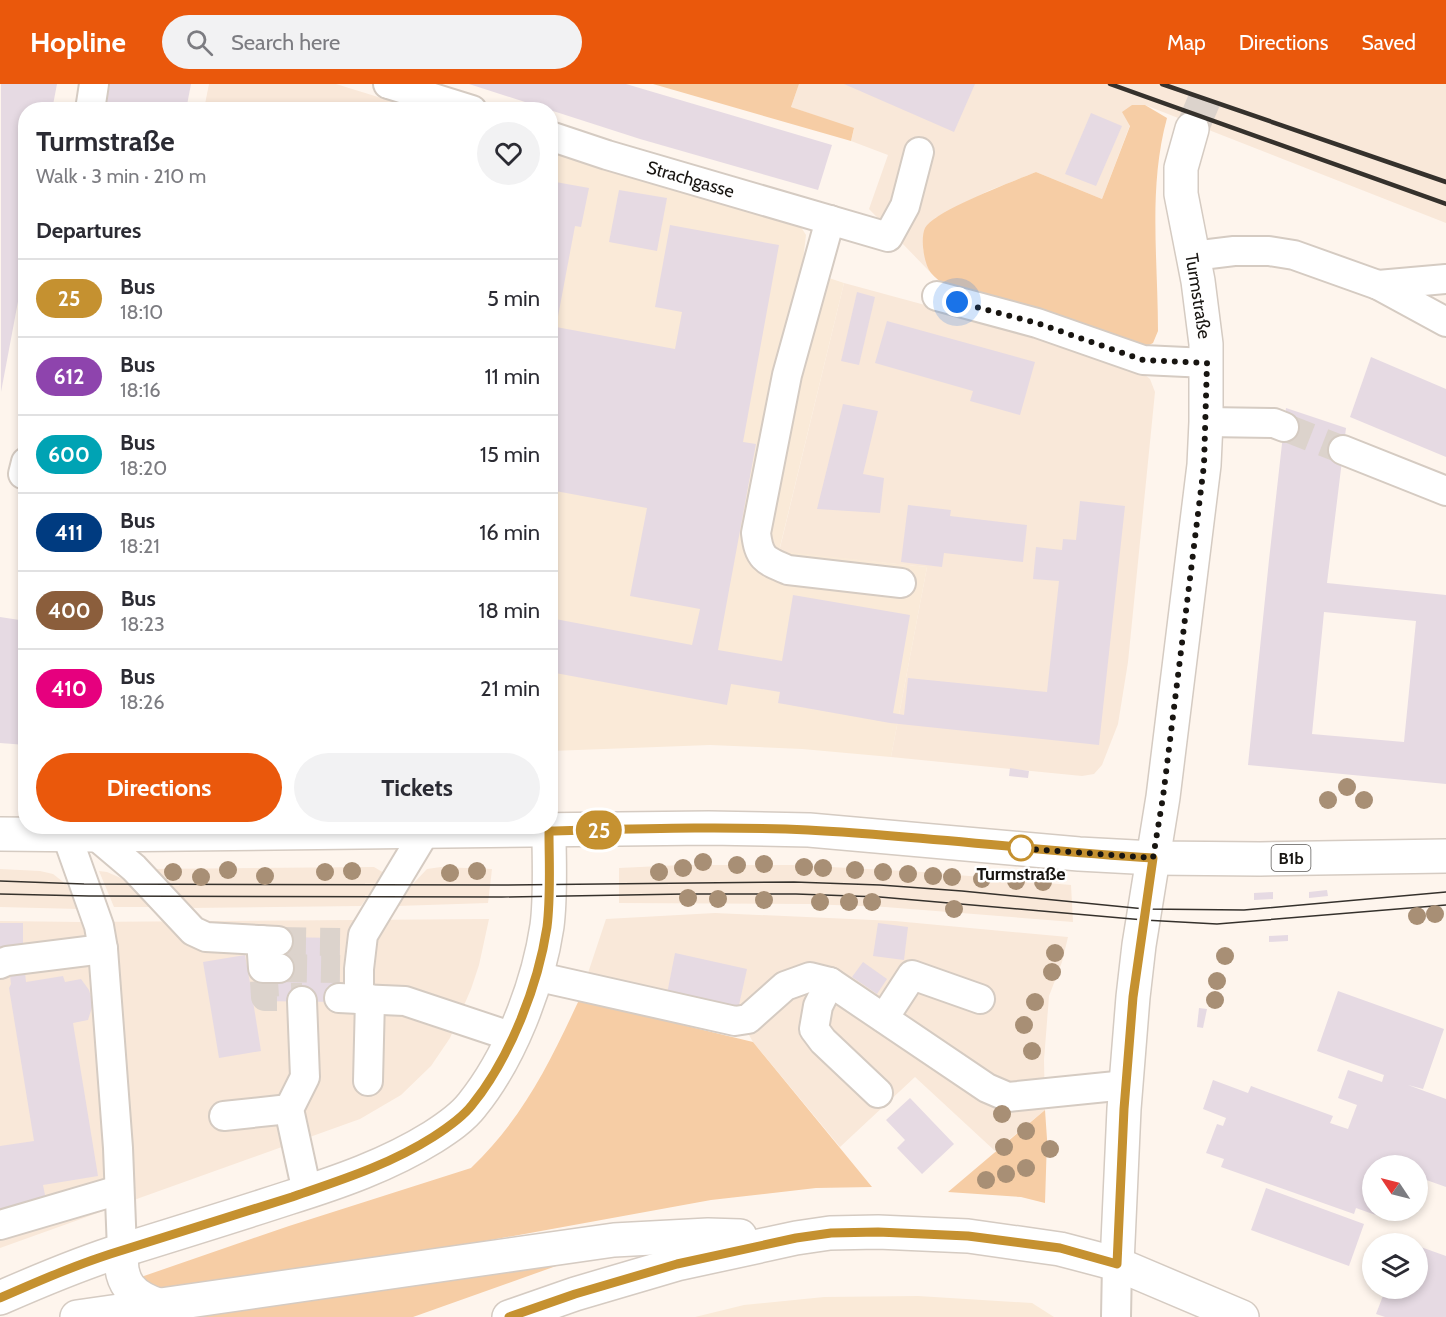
<!DOCTYPE html>
<meta charset="utf-8">
<style>
body{margin:0;font-family:Cabin,sans-serif;background:#f2f2f3;color:#2b2b33;height:100vh;display:flex;flex-direction:column;font-size:22px;white-space:nowrap}
*{box-sizing:border-box;margin:0}
p{font-size:20px;color:#7c7c81}
.icon{flex:none;width:33px;height:33px;fill:none;stroke:currentColor;stroke-width:2;stroke-linecap:round;stroke-linejoin:round}
.map{position:relative;flex:1;overflow:hidden}
.drawer{position:absolute;left:18px;top:18px;width:540px;height:732px;display:flex;flex-direction:column;background:#fff;border-radius:24px;box-shadow:0 3px 9px #0003}
.drawer>*{flex:none}
.badge{padding:0 12px;border-radius:20px;font-size:21px;line-height:39px}
.needle{width:39px;rotate:305deg}
.fabs{position:absolute;left:1362px;top:1071px;display:grid;gap:12px}
.fabs a{display:grid;place-items:center;width:66px;height:66px;border-radius:50%;background:#fff;box-shadow:0 3px 9px #0003;font-size:30px}
.you{position:absolute;width:30px;height:30px;margin:-15px;border:4px solid #fff;border-radius:50%;background:#1a73e8;box-shadow:0 0 0 9px #1a73e833}
.map>.badge{position:absolute;translate:-50% -50%;box-shadow:0 0 0 3px #fff}
h2{padding:0 18px;font-size:22px;line-height:54px}
.round{display:grid;place-items:center;flex:none;width:63px;height:63px;border-radius:32px;background:#f2f2f3}
.head{display:flex;align-items:center;justify-content:space-between;height:102px;padding:0 18px}
h1{font-size:28px;font-weight:700;line-height:45px}
.action{display:flex;gap:12px;margin-top:auto;padding:12px 18px}
.action a{flex:1;height:69px;border-radius:36px;background:#ea580c;color:#fff;font-size:24px;font-weight:700;line-height:69px;text-align:center}
.action a+a{background:#f2f2f3;color:#2b2b33}
ul{padding:0;list-style:none}
li{display:flex;align-items:center;gap:18px;height:78px;padding:0 18px;border-top:2px solid #e1e1e2}
li div{flex:1}
li b{display:block;font-size:22px}
li em{font-style:normal}
li .badge{min-width:66px;font-weight:700;text-align:center}
header{display:flex;align-items:center;gap:36px;box-sizing:border-box;height:84px;padding:0 30px;background:#ea580c;color:#fff}
header strong{font-size:28px}
nav{display:flex;gap:33px;margin-inline-start:auto;font-size:21px}
.search{width:420px;height:54px;background:#f2f2f3;display:flex;align-items:center;gap:15px;box-sizing:border-box;padding:0 21px;border-radius:33px;color:#7c7c81;font-size:22px}
.map>svg:first-child{display:block}
.built{fill:#f9e8d9}
.education{fill:#faead8}
.green{fill:#f6cda5}
.building{fill:#e6dae3;fill-rule:evenodd}
.lines{fill:none;stroke-linecap:round;stroke-linejoin:round}
.minor-tunnel{stroke:#dcd3cc;stroke-width:28;stroke-dasharray:28 14;stroke-linecap:butt}
.major-tunnel{stroke:#dcd3cc;stroke-width:33;stroke-dasharray:33 16;stroke-linecap:butt}
.minor-casing{stroke:#d5cbc2;stroke-width:32}
.major-casing{stroke:#d5cbc2;stroke-width:36}
.minor{stroke:#fff;stroke-width:28}
.major{stroke:#fff;stroke-width:33}
.tram{stroke:#35312c;stroke-width:1.5}
.rail{stroke:#35312c;stroke-width:4.5}
.tree{fill:#a88f75}
.line-casing{stroke:#fff;stroke-width:14}
.line{stroke:#c59130;stroke-width:9}
.walk{stroke:#181511;stroke-width:6;stroke-dasharray:0 10.8}
.stop-dot{fill:#fff;stroke:#c59130;stroke-width:3}
.labels{text-anchor:middle;stroke-width:5;stroke-linejoin:round;paint-order:stroke}
.shield{fill:#fff;stroke:#5d5b58;stroke-width:1.5}
.shield-label{font-size:16px;font-weight:bold;fill:#181511}
.street-label{font-size:18px;fill:#181511;stroke:#fff}
.stop-label{font-size:18px;font-weight:bold;fill:#181511;stroke:#fff}
</style>
<header>
<strong>Hopline</strong>
<div class="search"><svg class="icon" aria-label="search" viewBox="0 0 24 24"><circle cx="10" cy="10" r="6"/><path d="M15 15l6 6"/></svg>Search here</div>
<nav><a>Map</a><a>Directions</a><a>Saved</a></nav>
</header>
<div class="map">
<svg width="1446" height="1233" viewBox="0 0 1446 1233">
<rect width="100%" height="100%" fill="#fef5ed"/>
<!-- built -->
<g class="built">
<path d="M209 0H336L417 25H204Z"/>
<path d="M799 0H1446V139L1145 21H1132L1130 41 1102 115 1036 88 988 107 935 134 923 165 930 188 869 125 888 71 851 57 854 45 791 23Z"/>
<path d="M844 199 1032 250 1139 286 1150 295 1155 308 1128 578 1118 640 1102 681 1094 690 1082 692 891 673 927 483 779 468Z"/>
<path d="M682 781H794L923 788 1071 801 1073 838 885 823 809 820 619 819V784Z"/>
<path d="M374 783 384 789 361 822 187 824 148 785Z"/>
<path d="M441 783 492 785 488 819 397 822 412 801 427 785Z"/>
<path d="M0 785 40 787 53 790 67 801 79 825 0 823Z"/>
<path d="M99 787 107 788 123 795 152 823H114Z"/>
<path d="M715 829 895 837 1068 853 1062 878 1049 912 1044 976 1045 1026 995 1067 915 993 840 1063 753 958 737 930 586 895 606 835Z"/>
<path d="M489 835 479 881 471 905 450 954 431 982 401 1011 360 1035 0 1164V837L80 838Z"/>
</g>
<!-- education -->
<g class="education">
<path d="M550 66 799 140 806 151 802 185 844 199 779 467 927 483 891 673 802 665 710 661 551 667Z"/>
<path d="M918 1212 1032 1219 1054 1233H695L744 1221 824 1213Z"/>
</g>
<!-- green -->
<g class="green">
<path d="M653 0H799L791 23 854 44 851 57Z"/>
<path d="M1132 21H1145L1167 34C1148 104 1158 175 1158 247L1153 259 1141 265 945 201C941 198 935 194 931 189 924 180 920 155 925 144 935 126 1014 97 1036 88L1102 115 1130 42 1122 28Z"/>
<path d="M579 916 753 958 872 1103 816 1104 711 1116 447 1164 159 1207 141 1193 289 1142 471 1084C523 1034 549 980 579 916Z"/>
<path d="M1045 1026 1047 1055 1045 1119 1021 1113 948 1108Z"/>
<path d="M604 1165 413 1233H190Z"/>
</g>
<!-- building -->
<g class="building">
<path d="M1 0H57L52 26H26V175L1 308Z"/>
<path d="M110 0H191L186 26H105Z"/>
<path d="M469 0H626L832 61 818 106 640 55Z"/>
<path d="M844 0H975L954 48Z"/>
<path d="M1091 29 1122 42 1096 102 1065 90Z"/>
<path d="M550 97 589 104 581 143 575 142 556 243 675 265 682 228 655 223 670 141 779 161 743 358 756 360 718 566 782 577 793 511 910 531 893 629 904 631 908 594 1047 608 1059 497 1033 495 1036 463 1062 466 1063 455 1076 456 1080 417 1125 422 1099 661 890 639 778 619 780 608 731 600 727 621 550 588V534L692 561 700 525 630 512 647 424 550 406Z"/>
<path d="M619 106 667 114 657 167 609 158Z"/>
<path d="M857 208 875 213 859 281 841 277Z"/>
<path d="M887 237 1035 278 1020 331 970 317 973 307 875 279Z"/>
<path d="M1371 273 1446 305V373L1350 333Z"/>
<path d="M843 320 878 327 863 390 884 394 880 429 817 425Z"/>
<path d="M1286 324 1346 344 1327 499 1446 511V700L1248 681 1269 476ZM1324 528 1416 537 1404 658 1312 650Z"/>
<path d="M908 421 951 426 950 432 1027 441 1023 478 944 469 942 483 901 478Z"/>
<path d="M0 533 26 537V661L0 659Z"/>
<path d="M1010 684 1029 687 1028 694 1009 692Z"/>
<path d="M1327 806 1328 812 1309 814V808Z"/>
<path d="M1273 808V815L1254 816V809Z"/>
<rect x="0" y="839" width="23" height="26"/>
<path d="M878 839 908 843 904 876 873 872Z"/>
<path d="M1288 851V857L1269 858V852Z"/>
<path d="M278 853 340 854 339 918 253 917 261 967 219 974 203 878 245 871 250 899 279 895Z"/>
<path d="M675 869 747 885 737 930 666 915Z"/>
<path d="M863 878 887 895 877 910 852 893Z"/>
<path d="M25 888 26 898 63 892 65 898 81 895 89 906 93 920 88 936 73 939 98 1092 43 1101 46 1116 0 1131V1062L34 1057 9 904 11 900 10 891Z"/>
<path d="M1338 907 1444 945 1423 1005 1408 1001 1446 1015V1103L1418 1093V1082H1408L1393 1076 1391 1082H1372V1126H1390L1387 1135 1356 1124 1354 1130 1221 1083 1224 1075 1206 1069 1217 1040 1223 1042 1226 1034 1203 1025 1213 996 1248 1009 1251 1002 1333 1032 1330 1039 1348 1045 1357 1021 1338 1014 1348 986 1382 998 1384 991 1317 967Z"/>
<path d="M1199 924 1207 925 1203 944 1197 943Z"/>
<path d="M910 1014 954 1060 922 1090 897 1064 905 1056 886 1036Z"/>
<path d="M1266 1104 1364 1140 1349 1182 1251 1146Z"/>
<path d="M1418 1162 1446 1172V1233H1385L1376 1230 1386 1204H1418Z"/>
</g>
<g class="lines">
<!-- minor-tunnel -->
<g class="minor-tunnel">
<path d="M1284 343 1343 366"/>
<path d="M278 857 340 858"/>
<path d="M279 884 340 885"/>
<path d="M264 897 265 913H302"/>
</g>
<!-- major-tunnel -->
<path class="major-tunnel" d="M1192 45 1211 0"/>
<defs>
<g id="minor">
<path d="M388 0 472 26"/>
<path d="M90 26 94 0"/>
<path id="s1" d="M550 52 607 71 888 153 905 122 919 68"/>
<path d="M830 136 787 291 756 449C759 474 764 476 788 486L901 499"/>
<path d="M1193 172 1234 167H1269L1294 171 1378 201 1446 238"/>
<path d="M1378 201 1446 195"/>
<path d="M937 212 1037 239 1143 276 1207 279"/>
<path d="M1206 338 1274 339 1284 343"/>
<path d="M1343 366 1446 407"/>
<path d="M23 390 26 378"/>
<path d="M95 751 134 784 193 847 206 853 278 857"/>
<path d="M67 752 99 842 103 865 118 1064 122 1166"/>
<path d="M261 856 263 884H279"/>
<path d="M0 880 7 877 103 865"/>
<path d="M535 892 735 937 748 935 785 902 810 893 830 898 987 1004 1008 1013 1126 1001"/>
<path d="M830 898 818 922 814 945 823 957 878 1009"/>
<path d="M339 914 359 915V885L363 851 425 748"/>
<path d="M359 915 405 917 513 953"/>
<path d="M302 917 305 993 289 1025 307 1108"/>
<path d="M884 934 912 891 980 915"/>
<path d="M368 997 370 915"/>
<path d="M224 1032 289 1025"/>
<path d="M0 1141 119 1106"/>
<path d="M1116 1233 1117 1180"/>
</g>
<g id="major">
<path d="M0 750 95 751 709 744 809 746 1079 770 1153 774 1260 775 1446 772"/>
<path d="M122 1166C118 1199 132 1213 161 1222"/>
<path d="M1117 1180 1124 1025 1133 913 1139 861 1163 713 1204 381 1206 338V260L1198 197 1181 110V84L1192 45"/>
<path d="M0 1214C41 1196 81 1179 123 1166 178 1149 233 1132 288 1114 339 1098 388 1081 433 1053 447 1044 462 1034 472 1021 510 974 538 902 547 842 551 811 549 779 549 747"/>
<path d="M77 1233 614 1156 708 1151 740 1152"/>
<path d="M509 1233 575 1210 677 1180 796 1154 830 1149 878 1148 968 1152 1060 1165 1117 1180 1242 1233"/>
</g>
</defs>
<!-- minor casing -->
<use href="#minor" class="minor-casing"/>
<!-- major casing -->
<use href="#major" class="major-casing"/>
<!-- minor -->
<use href="#minor" class="minor"/>
<!-- major -->
<use href="#major" class="major"/>
<!-- tram -->
<g class="tram">
<path d="M0 797 84 800 501 801 794 798 880 801 962 807 1145 825 1244 826 1446 808"/>
<path d="M0 810 89 812 502 813 685 810H796L880 813 1144 836 1217 840 1446 821"/>
</g>
<!-- rail -->
<g class="rail">
<path d="M1110 0 1446 120"/>
<path d="M1162 0 1446 98"/>
</g>
</g>
<!-- trees -->
<g class="tree">
<circle cx="1347" cy="703" r="9"/>
<circle cx="1328" cy="716" r="9"/>
<circle cx="1364" cy="716" r="9"/>
<circle cx="703" cy="778" r="9"/>
<circle cx="764" cy="780" r="9"/>
<circle cx="737" cy="781" r="9"/>
<circle cx="804" cy="783" r="9"/>
<circle cx="683" cy="784" r="9"/>
<circle cx="823" cy="784" r="9"/>
<circle cx="228" cy="786" r="9"/>
<circle cx="855" cy="786" r="9"/>
<circle cx="352" cy="787" r="9"/>
<circle cx="477" cy="787" r="9"/>
<circle cx="173" cy="788" r="9"/>
<circle cx="325" cy="788" r="9"/>
<circle cx="659" cy="788" r="9"/>
<circle cx="883" cy="788" r="9"/>
<circle cx="450" cy="789" r="9"/>
<circle cx="908" cy="790" r="9"/>
<circle cx="265" cy="792" r="9"/>
<circle cx="933" cy="792" r="9"/>
<circle cx="201" cy="793" r="9"/>
<circle cx="952" cy="793" r="9"/>
<circle cx="982" cy="795" r="9"/>
<circle cx="1016" cy="797" r="9"/>
<circle cx="1043" cy="798" r="9"/>
<circle cx="688" cy="814" r="9"/>
<circle cx="718" cy="815" r="9"/>
<circle cx="764" cy="816" r="9"/>
<circle cx="820" cy="818" r="9"/>
<circle cx="849" cy="818" r="9"/>
<circle cx="872" cy="818" r="9"/>
<circle cx="954" cy="825" r="9"/>
<circle cx="1435" cy="830" r="9"/>
<circle cx="1417" cy="832" r="9"/>
<circle cx="1055" cy="869" r="9"/>
<circle cx="1225" cy="872" r="9"/>
<circle cx="1052" cy="888" r="9"/>
<circle cx="1217" cy="897" r="9"/>
<circle cx="1215" cy="916" r="9"/>
<circle cx="1035" cy="918" r="9"/>
<circle cx="1024" cy="941" r="9"/>
<circle cx="1032" cy="967" r="9"/>
<circle cx="1002" cy="1030" r="9"/>
<circle cx="1026" cy="1047" r="9"/>
<circle cx="1004" cy="1063" r="9"/>
<circle cx="1050" cy="1065" r="9"/>
<circle cx="1026" cy="1084" r="9"/>
<circle cx="1006" cy="1090" r="9"/>
<circle cx="986" cy="1096" r="9"/>
</g>
<g class="lines">
<defs>
<path id="line" d="M0 1214C41 1196 80 1179 123 1166 179 1148 236 1131 292 1113 341 1096 389 1081 433 1053 447 1044 462 1034 472 1021 510 974 538 902 547 843 551 811 549 779 549 747 635 745 722 742 808 746 923 752 1038 767 1153 774L1133 913 1124 1025 1117 1180 1060 1164 968 1152 878 1148 831 1149 796 1154 677 1180 575 1210 509 1233"/>
</defs>
<!-- line casing -->
<use href="#line" class="line-casing"/>
<!-- line -->
<use href="#line" class="line"/>
<!-- walk -->
<path class="walk" d="M957 218 1037 239 1143 276 1207 279 1204 381 1163 713 1153 774 1017 764H1021"/>
</g>
<!-- markers -->
<circle class="stop-dot" cx="1021" cy="764" r="12"/>
<g class="labels">
<!-- shield labels -->
<rect class="shield" x="1271.5" y="761" width="39" height="26" rx="4.5"/>
<g class="shield-label">
<text x="1291" y="780">B1b</text>
</g>
<!-- street labels -->
<g class="street-label">
<text dy="6" stroke="none"><textPath href="#s1" startOffset="147">Strachgasse</textPath></text>
<text transform="translate(1198 212) rotate(81)" y="6">Turmstraße</text>
</g>
<!-- stop labels -->
<g class="stop-label">
<text x="1021" y="796">Turmstraße</text>
</g>
</g>
</svg>
<div class="fabs">
<a><svg class="needle" viewBox="-14 -14 28 28"><path d="M0-13l5 13h-10z" fill="#e53935"/><path d="M0 13l5-13h-10z" fill="#7c7c81"/></svg></a>
<a><svg class="icon" aria-label="layers" viewBox="0 0 24 24"><path d="M12 4l9 5-9 5-9-5zM3 14l9 5 9-5"/></svg></a>
</div>
<div class="you" style="left:957px;top:218px"></div>
<b class="badge" style="left:599px;top:746px;background:#c59130;color:#fff">25</b>
<section class="drawer">
<div class="head"><div><h1>Turmstraße</h1><p>Walk · 3 min · 210 m</p></div><a class="round"><svg class="icon" aria-label="heart" viewBox="0 0 24 24"><path d="M12 20l-8-8c-3-5 5-10 8-4 3-6 11-1 8 4z"/></svg></a></div>
<h2>Departures</h2>
<ul>
<li><span class="badge" style="background:#c59130;color:#fff">25</span><div><b>Bus</b><p>18:10</p></div><em>5 min</em></li>
<li><span class="badge" style="background:#8e44ad;color:#fff">612</span><div><b>Bus</b><p>18:16</p></div><em>11 min</em></li>
<li><span class="badge" style="background:#00a3b4;color:#fff">600</span><div><b>Bus</b><p>18:20</p></div><em>15 min</em></li>
<li><span class="badge" style="background:#003b80;color:#fff">411</span><div><b>Bus</b><p>18:21</p></div><em>16 min</em></li>
<li><span class="badge" style="background:#8b5e3c;color:#fff">400</span><div><b>Bus</b><p>18:23</p></div><em>18 min</em></li>
<li><span class="badge" style="background:#e6007e;color:#fff">410</span><div><b>Bus</b><p>18:26</p></div><em>21 min</em></li>
</ul>
<div class="action"><a>Directions</a><a>Tickets</a></div>
</section>
</div>
